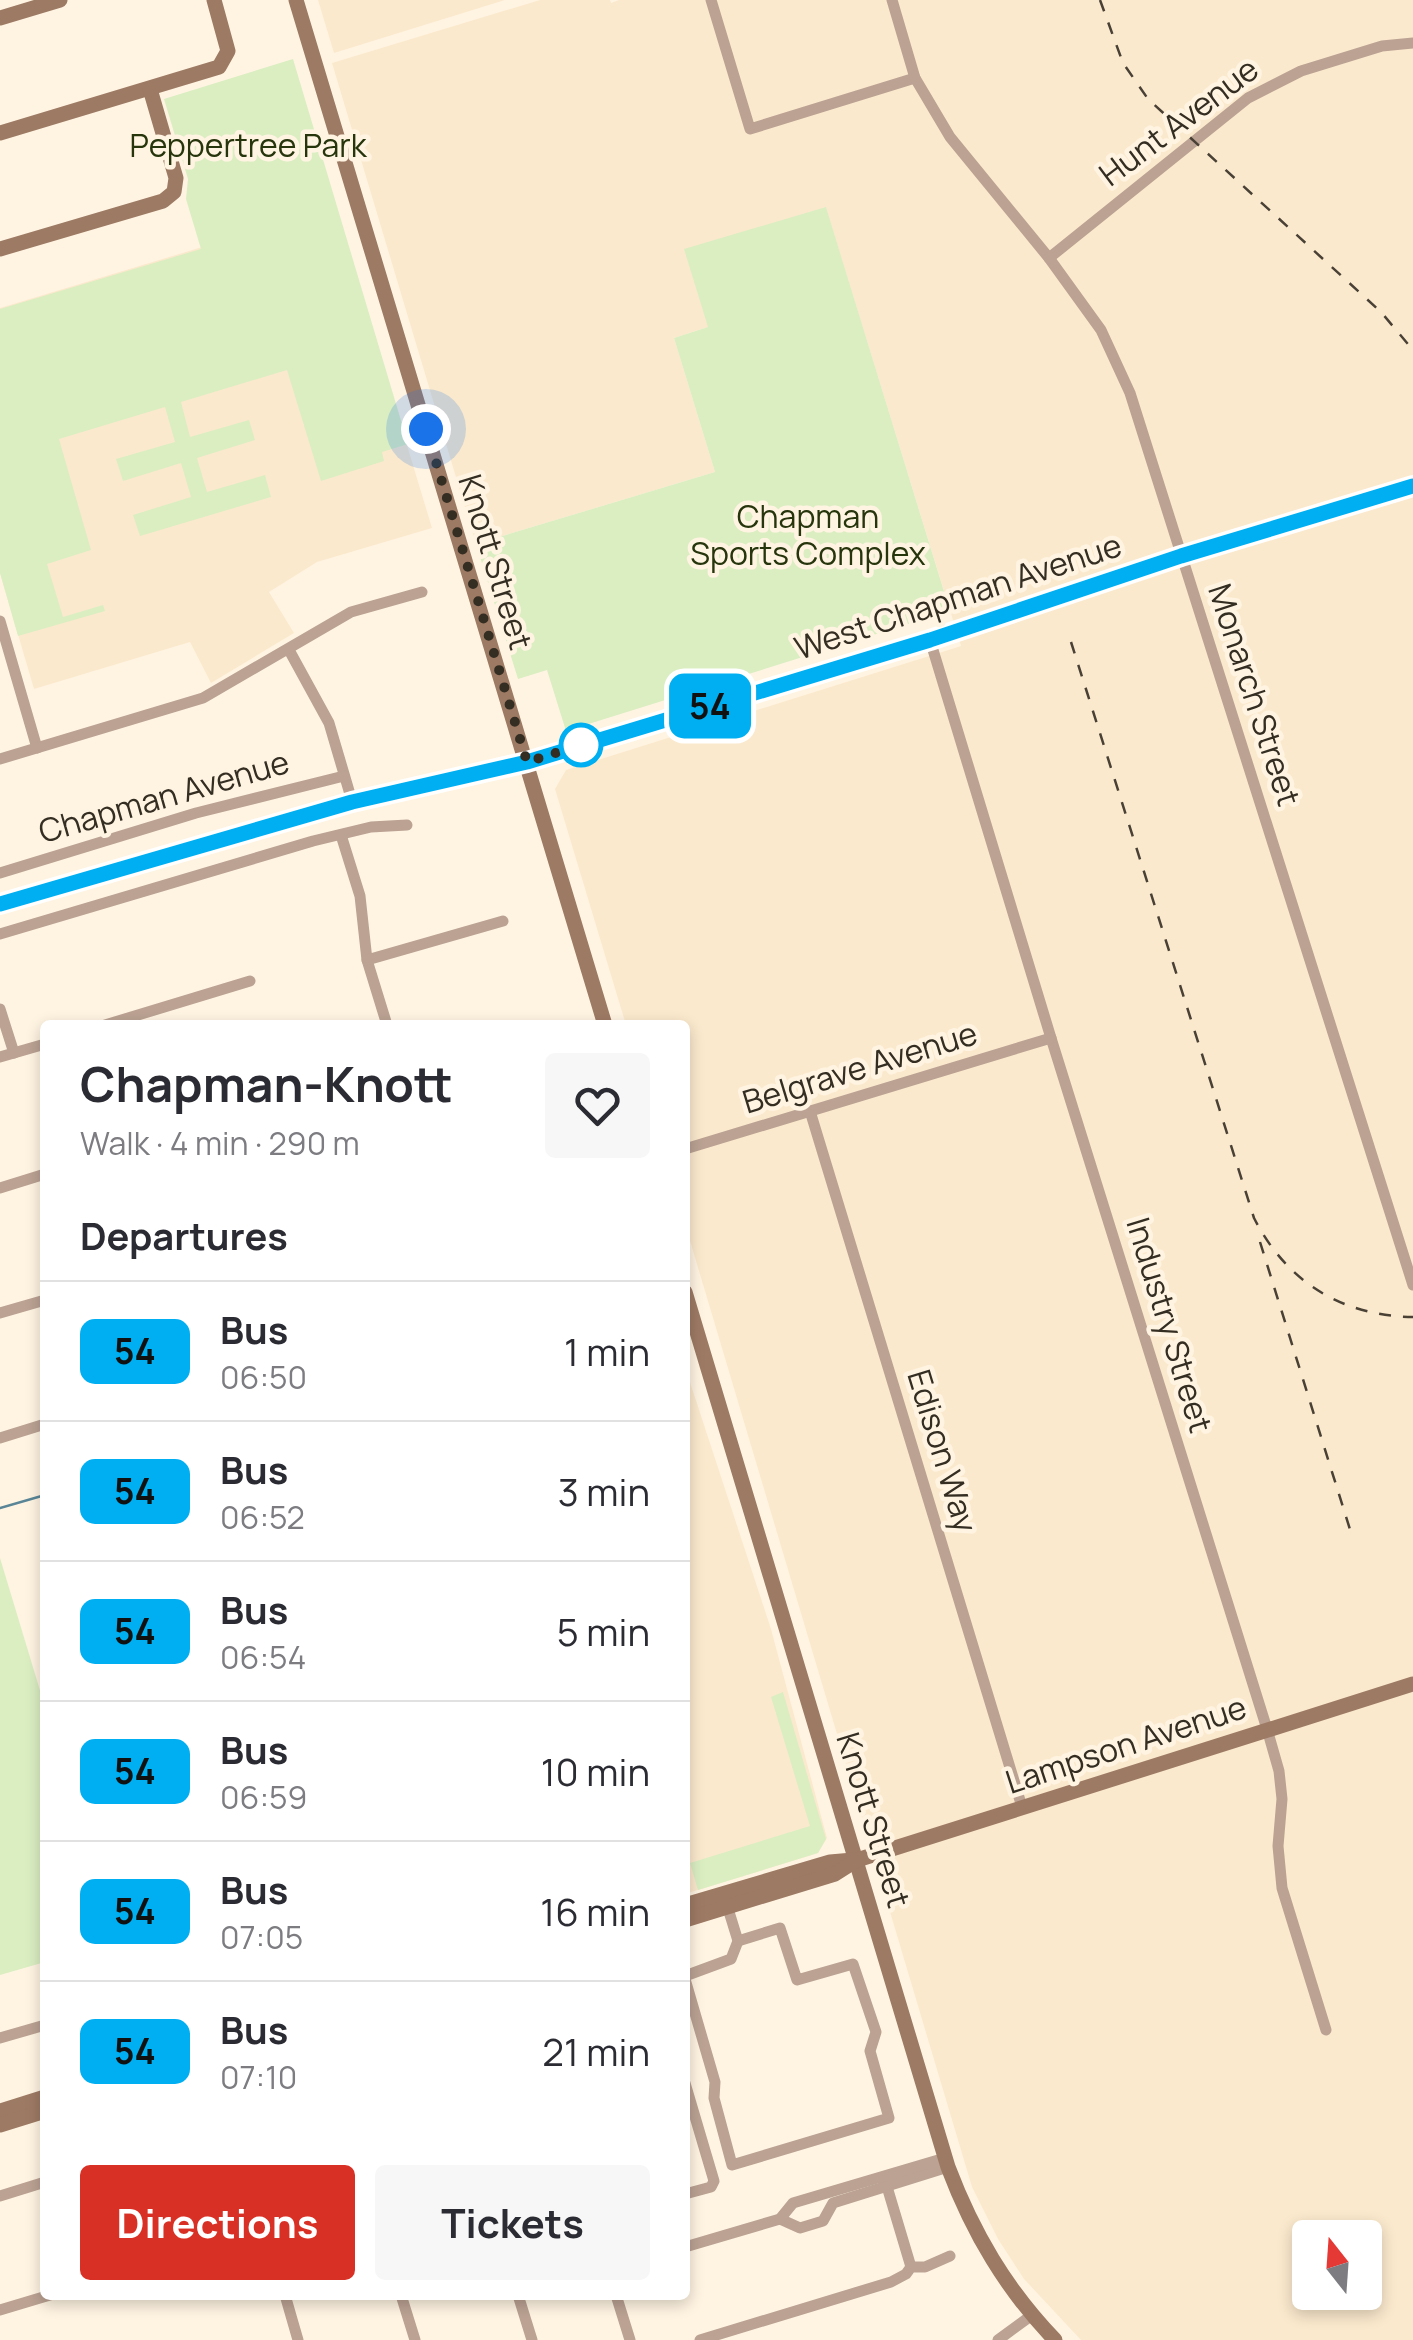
<!DOCTYPE html>
<meta charset="utf-8">
<style>
body{margin:0;font-family:Manrope,sans-serif;background:#f7f7f7;color:#2b2b33;height:100vh;display:flex;flex-direction:column;font-size:38px;white-space:nowrap}
*{box-sizing:border-box;margin:0}
p{font-size:32px;color:#7c7c81}
.icon{flex:none;width:55px;height:55px;fill:none;stroke:currentColor;stroke-width:2;stroke-linecap:round;stroke-linejoin:round}
.map{position:relative;flex:1;overflow:hidden}
.panel{position:absolute;left:40px;top:1020px;width:650px;height:1280px;display:flex;flex-direction:column;background:#fff;border-radius:10px;box-shadow:0 5px 15px #0003}
.panel>*{flex:none}
.badge{padding:0 20px;border-radius:15px;font-size:35px;line-height:65px}
.needle{width:65px;rotate:343deg}
.fabs{position:absolute;left:1292px;top:2220px;display:grid;gap:20px}
.fabs a{display:grid;place-items:center;width:90px;height:90px;border-radius:10px;background:#fff;box-shadow:0 5px 15px #0003;font-size:50px}
.you{position:absolute;width:50px;height:50px;margin:-25px;border:8px solid #fff;border-radius:50%;background:#1a73e8;box-shadow:0 0 0 15px #1a73e833}
.map>.badge{position:absolute;translate:-50% -50%;box-shadow:0 0 0 5px #fff}
h2{padding:0 40px;font-size:38px;line-height:90px}
.round{display:grid;place-items:center;flex:none;width:105px;height:105px;border-radius:10px;background:#f7f7f7}
.overview{display:flex;align-items:center;justify-content:space-between;height:170px;padding:0 40px}
h1{font-size:48px;font-weight:700;line-height:75px}
.button{display:flex;gap:20px;margin-top:auto;padding:20px 40px}
.button a{flex:1;height:115px;border-radius:10px;background:#d93025;color:#fff;font-size:40px;font-weight:700;line-height:115px;text-align:center}
.button a+a{background:#f7f7f7;color:#2b2b33}
ul{padding:0;list-style:none}
li{display:flex;align-items:center;gap:30px;height:140px;padding:0 40px;border-top:2px solid #e1e1e2}
li div{flex:1}
li b{display:block;font-size:38px}
li em{font-style:normal}
li .badge{min-width:110px;font-weight:700;text-align:center}
.map>svg:first-child{display:block}
.built{fill:#fbe9cd;fill-rule:evenodd}
.green{fill:#daeec2}
.lines{fill:none;stroke-linecap:round;stroke-linejoin:round}
.stream{stroke:#598597;stroke-width:2.5}
.street{stroke:#bba293;stroke-width:11}
.secondary{stroke:#9d7a64;stroke-width:15}
.primary{stroke:#875d43;stroke-width:18}
.rail{stroke:#494135;stroke-width:2.5;stroke-dasharray:12 12;stroke-linecap:butt}
.line-casing{stroke:#fff;stroke-width:22}
.line{stroke:#00aff2;stroke-width:15}
.walk{stroke:#342d22;stroke-width:10;stroke-dasharray:0 18}
.stop-dot{fill:#fff;stroke:#00aff2;stroke-width:5}
.labels{text-anchor:middle;stroke-width:9;stroke-linejoin:round;paint-order:stroke}
.street-label{font-size:32px;fill:#342d22;stroke:#fff4e2}
.park-label{font-size:32px;fill:#26350c;stroke:#fff4e2}
</style>
<div class="map">
<svg width="1413" height="2340" viewBox="0 0 1413 2340">
<rect width="100%" height="100%" fill="#fff4e2"/>
<!-- built -->
<g class="built">
<path d="M318 0H505L334 53Z"/>
<path d="M540 0H610L611 3 619 0H1413V2340H1081L1024 2279 998 2239 972 2187 685 1224V1025H626L555 789 566 770 961 646 826 208 708 327 674 338 715 472 476 544 332 63ZM1310 2238H1365V2292H1310Z"/>
<path d="M335 207 432 528 317 562 269 592 294 633 211 683 190 642 34 689 0 573V308Z"/>
<path d="M685 1367 771 1629 827 1838 818 1853 685 1894Z"/>
</g>
<!-- green -->
<g class="green">
<path d="M293 59 408 444 382 452 384 461 321 481 287 370 181 402 190 437 249 420 255 440 197 458 207 492 265 475 271 497 140 536 133 515 191 497 181 463 123 481 116 459 175 442 165 407 59 439 91 550 47 564 63 617 103 605 105 611 18 636 0 573V309L201 249 186 199 188 179 164 99Z"/>
<path d="M826 207 950 611 566 731 547 670 518 679 476 544 715 472 674 338 708 327 684 249Z"/>
<path d="M0 1558 45 1707V1962L0 1975Z"/>
<path d="M783 1692 826 1839 818 1853 698 1890 690 1863 810 1826 771 1697Z"/>
</g>
<g class="lines">
<!-- stream -->
<path class="stream" d="M0 1508 45 1495"/>
<!-- street -->
<g class="street">
<path d="M711 0 750 129 915 78"/>
<path d="M892 0 915 78 950 137 1049 258 1101 330 1130 393 1413 1285"/>
<path d="M1049 258 1248 98 1301 71 1382 46 1413 43"/>
<path d="M0 621 37 748"/>
<path d="M930 640 1051 1038 1267 1729 1279 1771 1282 1799 1278 1846 1282 1888 1326 2030"/>
<path d="M289 650 329 723 352 801"/>
<path d="M0 759 203 698 351 612 422 592"/>
<path d="M341 835 360 896 367 960 387 1025"/>
<path d="M0 873 196 813 344 776"/>
<path d="M0 934 313 841 371 827 407 825"/>
<path d="M367 960 503 921"/>
<path d="M0 1009 14 1053"/>
<path d="M105 1025 250 981"/>
<path d="M0 1057 45 1044"/>
<path d="M810 1111 1022 1807"/>
<path d="M685 1149 1051 1038"/>
<path d="M0 1188 45 1174"/>
<path d="M0 1313 45 1300"/>
<path d="M0 1438 45 1424"/>
<path d="M685 1976 731 1959 738 1941 726 1902"/>
<path d="M685 1979 715 2082 714 2098 732 2165 889 2118 870 2051 876 2032 853 1964 797 1980 780 1928 738 1941"/>
<path d="M0 2038 45 2025"/>
<path d="M685 2083 714 2181 711 2187 685 2194"/>
<path d="M885 2180 911 2267"/>
<path d="M0 2196 45 2182"/>
<path d="M780 2219 800 2228 823 2221 833 2203 948 2167"/>
<path d="M685 2247 780 2219 793 2203 945 2158"/>
<path d="M285 2295 298 2340"/>
<path d="M401 2295 415 2340"/>
<path d="M518 2295 532 2340"/>
<path d="M616 2295 630 2340"/>
<path d="M0 2310 50 2295"/>
<path d="M700 2340 891 2282 906 2274 911 2267H925L950 2256"/>
<path d="M998 2340 1032 2315"/>
</g>
<!-- secondary -->
<g class="secondary">
<path d="M296 0 605 1025"/>
<path d="M0 18 60 0"/>
<path d="M0 133 219 67 228 51 214 0"/>
<path d="M0 249 163 201 174 192 176 178 150 89"/>
<path d="M685 1292 948 2167C973 2233 1006 2289 1055 2340"/>
<path d="M685 1905 830 1862 853 1860"/>
<path d="M685 1920 835 1874 857 1860 1413 1684"/>
<path d="M0 2111 45 2097"/>
<path d="M0 2125 45 2111"/>
</g>
<!-- primary -->
<path class="primary" d="M0 904 352 801 527 762 930 640 1181 556 1413 486"/>
<!-- rail -->
<g class="rail">
<path d="M1100 0 1123 63 1148 99 1381 312 1413 350"/>
<path d="M1071 642 1254 1218C1286 1281 1341 1316 1413 1317"/>
<path d="M1260 1242 1353 1539"/>
</g>
</g>
<g class="lines">
<defs>
<path id="line" d="M0 904 352 802 527 762 930 640 1181 556 1413 486"/>
</defs>
<!-- line casing -->
<use href="#line" class="line-casing"/>
<!-- line -->
<use href="#line" class="line"/>
<!-- walk -->
<path class="walk" d="M426 429 527 762 584 744 581 745"/>
</g>
<!-- markers -->
<circle class="stop-dot" cx="581" cy="745" r="20"/>
<g class="labels">
<!-- street labels -->
<g class="street-label">
<text transform="translate(1179 122) rotate(-37)" y="11">Hunt Avenue</text>
<text transform="translate(495 562) rotate(73)" y="11">Knott Street</text>
<text transform="translate(958 597) rotate(-18)" y="11">West Chapman Avenue</text>
<text transform="translate(1254 695) rotate(72)" y="11">Monarch Street</text>
<text transform="translate(164 797) rotate(-16)" y="11">Chapman Avenue</text>
<text transform="translate(860 1068) rotate(-17)" y="11">Belgrave Avenue</text>
<text transform="translate(1169 1325) rotate(73)" y="11">Industry Street</text>
<text transform="translate(942 1451) rotate(73)" y="11">Edison Way</text>
<text transform="translate(1126 1745) rotate(-18)" y="11">Lampson Avenue</text>
<text transform="translate(873 1820) rotate(73)" y="11">Knott Street</text>
</g>
<!-- park labels -->
<g class="park-label">
<text x="248" y="157">Peppertree Park</text>
<text x="808" y="528">Chapman<tspan x="808" dy="37">Sports Complex</tspan></text>
</g>
</g>
</svg>
<div class="fabs">
<a><svg class="needle" viewBox="-14 -14 28 28"><path d="M0-13l5 13h-10z" fill="#e53935"/><path d="M0 13l5-13h-10z" fill="#7c7c81"/></svg></a>
</div>
<div class="you" style="left:426px;top:429px"></div>
<b class="badge" style="left:710px;top:706px;background:#00aff2;color:#111">54</b>
<section class="panel">
<div class="overview"><div><h1>Chapman-Knott</h1><p>Walk · 4 min · 290 m</p></div><a class="round"><svg class="icon" aria-label="heart" viewBox="0 0 24 24"><path d="M12 20l-8-8c-3-5 5-10 8-4 3-6 11-1 8 4z"/></svg></a></div>
<h2>Departures</h2>
<ul>
<li><span class="badge" style="background:#00aff2;color:#111">54</span><div><b>Bus</b><p>06:50</p></div><em>1 min</em></li>
<li><span class="badge" style="background:#00aff2;color:#111">54</span><div><b>Bus</b><p>06:52</p></div><em>3 min</em></li>
<li><span class="badge" style="background:#00aff2;color:#111">54</span><div><b>Bus</b><p>06:54</p></div><em>5 min</em></li>
<li><span class="badge" style="background:#00aff2;color:#111">54</span><div><b>Bus</b><p>06:59</p></div><em>10 min</em></li>
<li><span class="badge" style="background:#00aff2;color:#111">54</span><div><b>Bus</b><p>07:05</p></div><em>16 min</em></li>
<li><span class="badge" style="background:#00aff2;color:#111">54</span><div><b>Bus</b><p>07:10</p></div><em>21 min</em></li>
</ul>
<div class="button"><a>Directions</a><a>Tickets</a></div>
</section>
</div>
